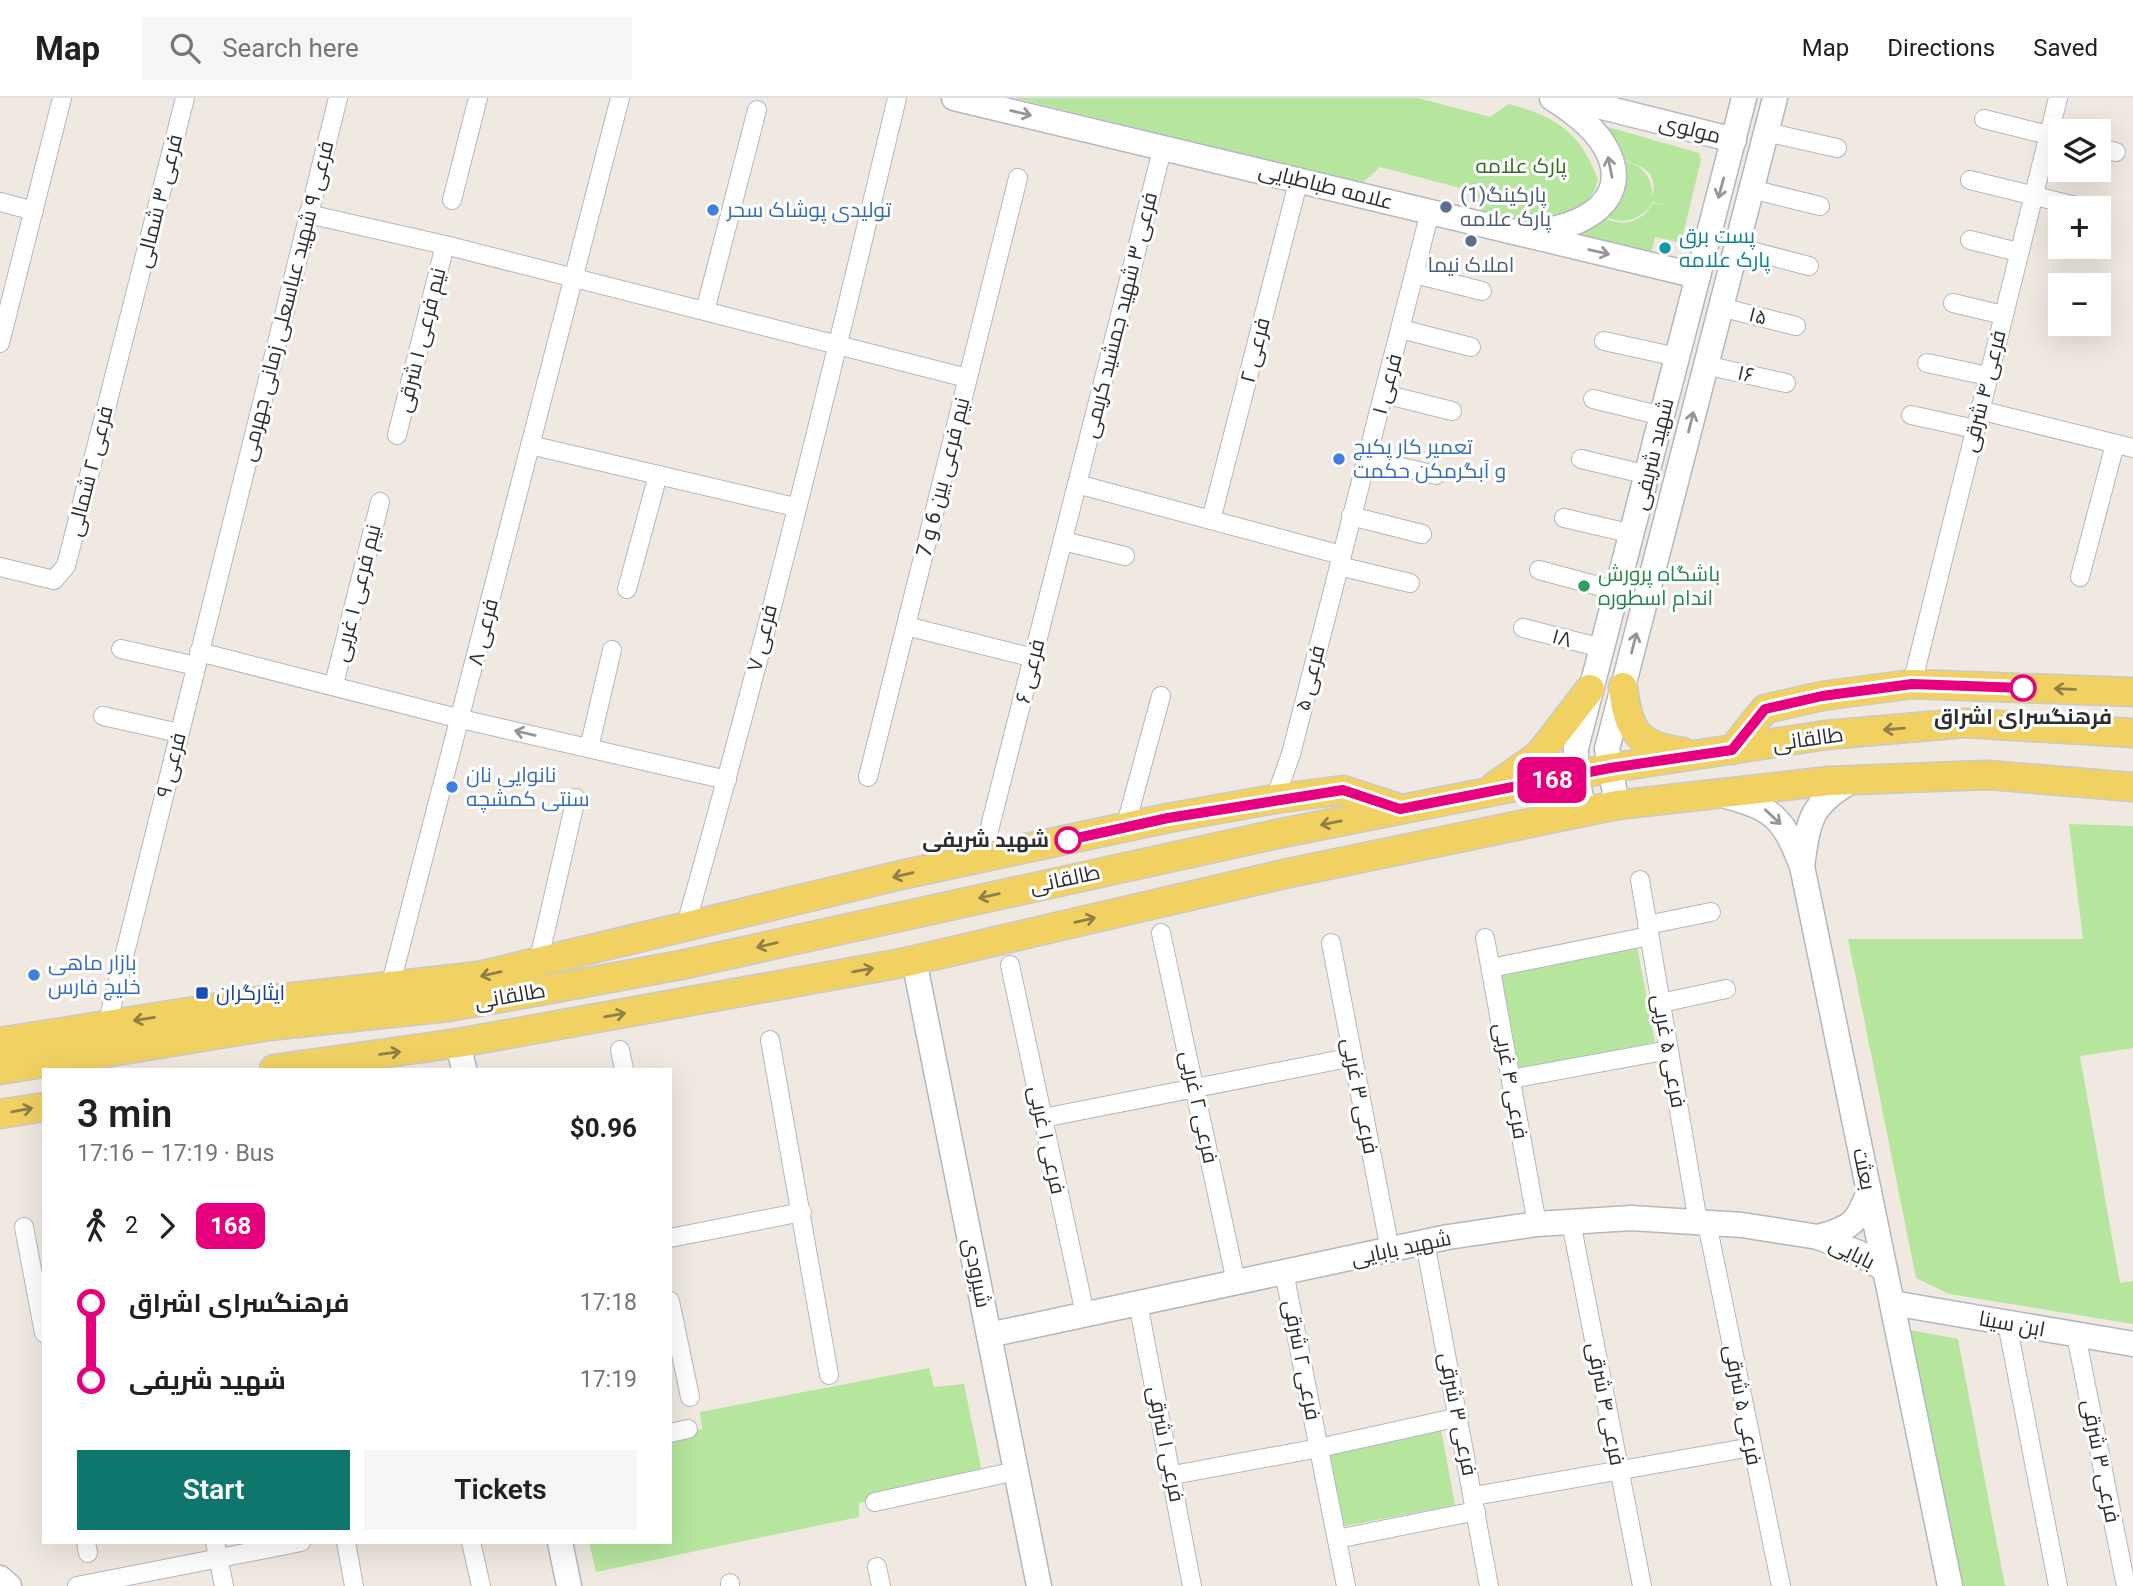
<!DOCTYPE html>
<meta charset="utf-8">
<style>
body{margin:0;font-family:Roboto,Cairo,sans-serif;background:#f6f6f6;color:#202124;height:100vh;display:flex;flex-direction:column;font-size:26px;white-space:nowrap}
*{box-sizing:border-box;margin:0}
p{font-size:23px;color:#757577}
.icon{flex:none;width:38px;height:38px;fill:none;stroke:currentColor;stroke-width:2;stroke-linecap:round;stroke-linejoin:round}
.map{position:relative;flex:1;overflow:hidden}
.sheet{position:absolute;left:42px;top:970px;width:630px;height:476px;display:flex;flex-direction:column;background:#fff;border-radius:0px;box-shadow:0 7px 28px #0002}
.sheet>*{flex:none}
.badge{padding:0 14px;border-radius:10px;font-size:24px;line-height:46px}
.buttons{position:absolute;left:2048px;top:21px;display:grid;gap:14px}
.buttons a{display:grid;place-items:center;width:63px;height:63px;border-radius:0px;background:#fff;box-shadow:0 7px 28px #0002;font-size:35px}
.map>.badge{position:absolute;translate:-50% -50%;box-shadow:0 0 0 4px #fff}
.legs{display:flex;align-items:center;gap:10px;height:77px;padding:0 35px;font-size:23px}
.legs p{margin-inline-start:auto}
.summary{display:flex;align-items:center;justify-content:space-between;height:119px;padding:0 35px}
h1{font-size:38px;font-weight:600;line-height:52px}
.action{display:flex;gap:14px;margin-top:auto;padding:14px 35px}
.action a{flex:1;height:80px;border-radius:0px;background:#0f766e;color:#fff;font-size:28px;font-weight:600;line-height:80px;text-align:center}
.action a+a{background:#f6f6f6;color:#202124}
ul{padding:0 35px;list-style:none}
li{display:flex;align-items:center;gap:24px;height:77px;font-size:26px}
li i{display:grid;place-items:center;width:10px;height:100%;margin:0 9px;background:currentColor}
li i::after{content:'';width:18px;height:18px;margin:-9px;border:5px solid;border-radius:50%;background:#fff}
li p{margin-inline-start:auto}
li:first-child i{background:linear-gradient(#0000 50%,currentColor 0)}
li:last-child i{background:linear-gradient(currentColor 50%,#0000 0)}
header{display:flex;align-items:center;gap:42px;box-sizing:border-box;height:98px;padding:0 35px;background:#fff;border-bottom:2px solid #e0e0e0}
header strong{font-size:33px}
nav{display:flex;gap:38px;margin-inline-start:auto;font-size:24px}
.search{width:490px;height:63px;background:#f6f6f6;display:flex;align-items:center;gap:18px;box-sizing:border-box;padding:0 24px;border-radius:0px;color:#757577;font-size:26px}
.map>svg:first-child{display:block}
.green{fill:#b6e59e}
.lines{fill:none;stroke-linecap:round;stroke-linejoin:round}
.street-casing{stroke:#b4b7c1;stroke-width:20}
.secondary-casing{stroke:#b4b7c1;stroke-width:27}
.primary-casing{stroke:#c9c9c9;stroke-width:31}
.street{stroke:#fff;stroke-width:18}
.secondary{stroke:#fff;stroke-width:24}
.primary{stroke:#f2d163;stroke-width:28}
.oneway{stroke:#969696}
.oneway2{stroke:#908048}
.line-1-casing{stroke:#fff;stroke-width:16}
.line-1{stroke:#e6007e;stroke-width:10}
.service-dot{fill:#5c6f8a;stroke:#fff;stroke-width:2.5}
.shop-dot{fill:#3f7fe0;stroke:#fff;stroke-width:2.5}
.culture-dot{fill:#0f9aa8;stroke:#fff;stroke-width:2.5}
.leisure-dot{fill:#2e9e5b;stroke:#fff;stroke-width:2.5}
.stop-1-dot{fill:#fff;stroke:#e6007e;stroke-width:3.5}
.transit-dot{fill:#1a4fb4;stroke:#fff;stroke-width:2.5}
.labels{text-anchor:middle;stroke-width:6;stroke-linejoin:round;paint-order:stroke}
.street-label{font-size:21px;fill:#2e2e2e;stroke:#fff}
.park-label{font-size:21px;fill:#2c6e1b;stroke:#fff}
.service-label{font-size:21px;fill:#4e5e75;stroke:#fff;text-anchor:start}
.shop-label{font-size:21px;fill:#366cbe;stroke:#fff;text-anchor:start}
.culture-label{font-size:21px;fill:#0d838f;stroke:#fff;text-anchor:start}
.leisure-label{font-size:21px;fill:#27864d;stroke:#fff;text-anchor:start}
.stop-label{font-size:21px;font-weight:bold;fill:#2e2e2e;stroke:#fff}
.transit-label{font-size:21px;fill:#164399;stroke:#fff;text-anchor:start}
</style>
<header>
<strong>Map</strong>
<div class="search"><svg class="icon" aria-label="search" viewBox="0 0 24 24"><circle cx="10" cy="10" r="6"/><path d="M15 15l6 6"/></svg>Search here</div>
<nav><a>Map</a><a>Directions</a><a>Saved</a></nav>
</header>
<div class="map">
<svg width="2133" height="1488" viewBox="0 0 2133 1488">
<rect width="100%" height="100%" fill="#efe9e1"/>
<!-- green -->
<g class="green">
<path d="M1014 0H1418L1490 19 1509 6C1556 19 1581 34 1598 82 1587 129 1518 124 1482 117L1472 93 1380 69 1362 85Z"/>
<path d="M1594 25 1699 55 1701 62 1681 145 1655 139 1650 160 1571 139 1588 131 1602 119C1623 130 1641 125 1653 105L1666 107 1653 104C1640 123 1623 128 1602 117L1622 62C1643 67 1651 78 1653 98 1657 68 1639 70 1622 60 1612 54 1602 35 1594 25Z"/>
<path d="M2069 726 2133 728V950L2080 958 2120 1185 2133 1183V1226L1949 1196 1916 1180 1848 841H2083Z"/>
<path d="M1637 848 1655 944 1519 972 1501 873Z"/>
<path d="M1905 1231 1958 1241 2005 1488H1958Z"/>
<path d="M929 1270 934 1289 964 1286 983 1379 859 1405V1419L596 1474 589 1444H670V1339L702 1331 700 1314Z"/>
<path d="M1441 1332 1455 1407 1340 1429 1326 1353Z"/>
</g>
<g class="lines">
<defs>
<g id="street">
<path d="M1984 21 2060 40"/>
<path d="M1766 34 1837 50"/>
<path d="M2098 50 2116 54"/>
<path d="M1970 82 2084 110"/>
<path d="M1751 91 1820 108"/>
<path d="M452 102 478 0"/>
<path d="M0 104 34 113"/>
<path d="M2098 114H2099"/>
<path d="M308 116 445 147 967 280"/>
<path d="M1970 142 2018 154"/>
<path d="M1736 149 1809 168"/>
<path d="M1415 176 1482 193"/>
<path d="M1953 205 2003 217"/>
<path d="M1720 209 1796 228"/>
<path d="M705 213 757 12"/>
<path d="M1401 231 1471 249"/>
<path d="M1604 243 1677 259"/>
<path d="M0 245 62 0"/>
<path d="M1927 265 1988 278"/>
<path d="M1705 267 1786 285"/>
<path d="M1384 296 1452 313"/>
<path d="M1593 301 1662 318"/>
<path d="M1979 312 2133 350"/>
<path d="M1911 317 1975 331"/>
<path d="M397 337 445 147"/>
<path d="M530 347 795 409"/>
<path d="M1366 361 1436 377"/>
<path d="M1581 361 1648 377"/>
<path d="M1077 386 1341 457"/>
<path d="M1351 418 1422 436"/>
<path d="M1564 420 1633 436"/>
<path d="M1211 422 1299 81"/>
<path d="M1063 443 1125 458"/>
<path d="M1339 468 1410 485"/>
<path d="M0 469 54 482 66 468 185 0"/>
<path d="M1539 472 1617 493"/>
<path d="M2080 479 2115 346"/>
<path d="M627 491 658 377"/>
<path d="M906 528 1034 560"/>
<path d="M1523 530 1602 550"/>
<path d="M121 551 196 568"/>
<path d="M199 554 461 621 727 682"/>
<path d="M334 586 380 404"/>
<path d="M1912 586 2058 0"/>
<path d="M103 618 179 635"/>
<path d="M589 650 612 552"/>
<path d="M868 679 1018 80"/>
<path d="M1275 701 1291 656 1430 114"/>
<path d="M1125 730 1161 598"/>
<path d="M982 760 1163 48"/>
<path d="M1640 782 1698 1124"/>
<path d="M1647 827 1711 814"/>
<path d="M685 830C763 556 831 278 897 0"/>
<path d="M1161 835 1236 1184"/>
<path d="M1485 840 1537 1126"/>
<path d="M1331 845 1390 1152"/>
<path d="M538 865 576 700"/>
<path d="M1010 867 1085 1216"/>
<path d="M1491 870 1649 838"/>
<path d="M390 889 620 0"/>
<path d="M1661 905 1726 891"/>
<path d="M107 927 338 0"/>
<path d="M770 942 829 1277"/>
<path d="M620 952 624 971"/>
<path d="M1511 981 1669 952"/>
<path d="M1043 1020 1353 959"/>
<path d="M1571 1124 1642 1488"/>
<path d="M1707 1125 1781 1488"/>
<path d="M24 1129 44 1235"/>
<path d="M670 1140 802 1114"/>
<path d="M1425 1144 1489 1488"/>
<path d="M1284 1174 1346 1488"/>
<path d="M670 1203 690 1299"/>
<path d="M1138 1205 1192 1488"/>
<path d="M2007 1225 2058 1488"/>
<path d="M2076 1237 2126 1488"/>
<path d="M670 1335 688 1331"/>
<path d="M1173 1377 1319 1350 1459 1319"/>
<path d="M1474 1398 1752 1349"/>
<path d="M875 1404 1016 1373"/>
<path d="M1337 1441 1476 1413"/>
<path d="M86 1444 88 1455"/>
<path d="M215 1444 224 1488"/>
<path d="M346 1444 354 1488"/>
<path d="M471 1444 481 1488"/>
<path d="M877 1469 881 1488"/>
<path d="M730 1485V1488"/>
<path d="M77 1488 301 1444"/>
</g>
<g id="secondary">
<path d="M954 0 1698 178"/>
<path d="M1566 0 1734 42"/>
<path d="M1534 133C1581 131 1637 101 1604 47 1592 27 1571 12 1552 0"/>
<path d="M1722 697C1774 711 1782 718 1802 768L1950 1488"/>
<path d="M1617 707 1607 651 1775 0"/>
<path d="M1584 712 1576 677V650L1744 0"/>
<path d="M1802 768C1809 720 1810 707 1853 682"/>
<path d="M914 862 1039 1488"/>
<path d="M458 945 464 971"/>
<path d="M1818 1139C1851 1130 1857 1126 1869 1093"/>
<path d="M1892 1205 2133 1246"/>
<path d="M989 1237 1448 1139 1537 1126 1631 1120 1742 1127 1818 1139 1859 1155 1885 1172"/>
<path d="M560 1444 569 1488"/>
<path d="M0 1480 9 1488"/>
</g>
<g id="primary">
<path d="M1623 589C1628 633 1637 648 1683 654"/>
<path d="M1732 652 1765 611 1822 598 1912 586 2133 594"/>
<path d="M1495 688 1539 657 1590 591"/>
<path d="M0 944 258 903 479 878 901 777 1168 720 1275 701 1343 692 1398 710"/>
<path d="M274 971 458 945 902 865 1284 776 1617 707 1829 683 1959 678 1988 677 2133 689"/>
<path d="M0 972 269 928 448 909 534 894 681 867 1277 736 1610 670 1826 637 1965 625 2133 635"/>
<path d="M0 1016 44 1009"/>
</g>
</defs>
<!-- street casing -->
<use href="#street" class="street-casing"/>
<!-- secondary casing -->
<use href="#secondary" class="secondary-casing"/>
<!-- primary casing -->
<use href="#primary" class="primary-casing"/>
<!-- street -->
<use href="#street" class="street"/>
<!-- secondary -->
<use href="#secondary" class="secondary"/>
<!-- primary -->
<use href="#primary" class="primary"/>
</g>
<!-- one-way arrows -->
<defs><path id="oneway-shaft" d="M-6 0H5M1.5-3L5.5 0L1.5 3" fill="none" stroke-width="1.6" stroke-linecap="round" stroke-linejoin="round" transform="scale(1.75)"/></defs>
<g class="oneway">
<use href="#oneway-shaft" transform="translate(1021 15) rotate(13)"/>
<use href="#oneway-shaft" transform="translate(1610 69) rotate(-101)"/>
<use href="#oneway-shaft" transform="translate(1721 90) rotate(105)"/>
<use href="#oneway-shaft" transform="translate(1599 154) rotate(13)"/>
<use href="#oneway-shaft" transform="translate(1691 324) rotate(-76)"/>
<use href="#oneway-shaft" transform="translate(1634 545) rotate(-76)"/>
<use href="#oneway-shaft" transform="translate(525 635) rotate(-167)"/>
<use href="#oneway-shaft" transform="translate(1773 719) rotate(43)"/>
</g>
<g class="oneway2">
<use href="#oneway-shaft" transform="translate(2065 591) rotate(-178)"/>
<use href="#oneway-shaft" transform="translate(1894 631) rotate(175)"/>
<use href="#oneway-shaft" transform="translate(1331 725) rotate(169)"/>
<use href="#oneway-shaft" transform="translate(903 777) rotate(167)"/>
<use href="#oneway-shaft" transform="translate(989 798) rotate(167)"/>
<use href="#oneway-shaft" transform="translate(1085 822) rotate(-13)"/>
<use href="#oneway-shaft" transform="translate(767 847) rotate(167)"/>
<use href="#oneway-shaft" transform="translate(863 872) rotate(-10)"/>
<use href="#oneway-shaft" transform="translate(491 876) rotate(167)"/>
<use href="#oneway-shaft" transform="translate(615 917) rotate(-10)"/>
<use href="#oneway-shaft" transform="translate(144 921) rotate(171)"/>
<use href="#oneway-shaft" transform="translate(390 955) rotate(-8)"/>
<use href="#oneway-shaft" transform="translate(22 1012) rotate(-10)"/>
</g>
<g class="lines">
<defs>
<path id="line-1" d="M1068 742 1168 720 1343 692 1400 711 1610 670 1732 652 1765 611 1822 598 1912 586 2023 590"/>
</defs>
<!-- line-1 casing -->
<use href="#line-1" class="line-1-casing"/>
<!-- line-1 -->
<use href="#line-1" class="line-1"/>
</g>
<!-- markers -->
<g class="service-dot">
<circle cx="1446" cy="109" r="7"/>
<circle cx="1471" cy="143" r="7"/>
</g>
<g class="shop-dot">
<circle cx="713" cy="112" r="7"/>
<circle cx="1339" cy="361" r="7"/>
<circle cx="452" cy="689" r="7"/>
<circle cx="34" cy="877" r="7"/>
</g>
<circle class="culture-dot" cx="1665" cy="150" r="7"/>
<circle class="leisure-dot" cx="1584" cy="488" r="7"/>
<g class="stop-1-dot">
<circle cx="2023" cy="590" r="12"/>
<circle cx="1068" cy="742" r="12"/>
</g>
<rect class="transit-dot" x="195" y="888" width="14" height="14" rx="3.5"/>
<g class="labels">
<!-- street labels -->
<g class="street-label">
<text transform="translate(1690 31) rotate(14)" y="7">مولوی</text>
<text transform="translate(1326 88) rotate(14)" y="7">علامه طباطبایی</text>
<text transform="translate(159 103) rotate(-76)" y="7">فرعی ۳ شمالی</text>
<text transform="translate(287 203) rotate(-76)" y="7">فرعی ۹ شهید عباسعلی زمانی جهرمی</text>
<text transform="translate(1120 217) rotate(-76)" y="7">فرعی ۳ شهید جمشید کریمی</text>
<text transform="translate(1758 218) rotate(14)" y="7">۱۵</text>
<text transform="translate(421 242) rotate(-76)" y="7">نیم فرعی ۱ شرقی</text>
<text transform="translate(1255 252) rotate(-76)" y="7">فرعی ۲</text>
<text transform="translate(1746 276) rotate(13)" y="7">۱۶</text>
<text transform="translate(1387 286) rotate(-75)" y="7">فرعی ۱</text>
<text transform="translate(1984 293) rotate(-76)" y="7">فرعی ۴ شرقی</text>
<text transform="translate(1653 356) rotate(-76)" y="7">شهید شریفی</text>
<text transform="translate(90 373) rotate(-76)" y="7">فرعی ۲ شمالی</text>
<text transform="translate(943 379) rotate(-76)" y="7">نیم فرعی بین 6 و 7</text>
<text transform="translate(357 495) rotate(-76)" y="7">نیم فرعی ۱ غربی</text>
<text transform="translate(483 534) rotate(-76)" y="7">فرعی ۸</text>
<text transform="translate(762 540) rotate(-76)" y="7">فرعی ۷</text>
<text transform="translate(1562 540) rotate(15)" y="7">۱۸</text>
<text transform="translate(1030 573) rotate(-76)" y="7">فرعی ۶</text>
<text transform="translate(1310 580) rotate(-76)" y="7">فرعی ۵</text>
<text transform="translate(1808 641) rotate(-8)" y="7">طالقانی</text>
<text transform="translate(171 667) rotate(-76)" y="7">فرعی ۹</text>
<text transform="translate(1065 781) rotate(-12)" y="7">طالقانی</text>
<text transform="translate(510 898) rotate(-10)" y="7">طالقانی</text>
<text transform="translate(1669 953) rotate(80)" y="7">فرعی ۵ غربی</text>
<text transform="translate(1511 983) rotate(80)" y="7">فرعی ۴ غربی</text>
<text transform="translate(1360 998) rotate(79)" y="7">فرعی ۳ غربی</text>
<text transform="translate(1199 1009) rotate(78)" y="7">فرعی ۲ غربی</text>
<text transform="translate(1047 1042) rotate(78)" y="7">فرعی ۱ غربی</text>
<text transform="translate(1864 1071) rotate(78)" y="7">بعثت</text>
<text transform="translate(1401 1150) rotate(-12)" y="7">شهید بابایی</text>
<text transform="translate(1852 1155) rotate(26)" y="7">بابایی</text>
<text transform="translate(977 1175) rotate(79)" y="7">شیرودی</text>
<text transform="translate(2012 1226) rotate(10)" y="7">ابن سینا</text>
<text transform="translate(1302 1262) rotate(79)" y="7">فرعی ۲ شرقی</text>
<text transform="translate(1606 1306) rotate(79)" y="7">فرعی ۴ شرقی</text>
<text transform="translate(1743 1307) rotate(79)" y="7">فرعی ۵ شرقی</text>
<text transform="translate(1458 1316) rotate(79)" y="7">فرعی ۳ شرقی</text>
<text transform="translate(1166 1346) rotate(79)" y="7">فرعی ۱ شرقی</text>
<text transform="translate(2101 1363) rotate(79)" y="7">فرعی ۳ شرقی</text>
</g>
<!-- park labels -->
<g class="park-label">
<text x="1521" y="75">پارک علامه</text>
</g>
<!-- service labels -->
<g class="service-label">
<text x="1460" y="104">پارکینگ(1)<tspan x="1460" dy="24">پارک علامه</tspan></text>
<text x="1471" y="174" text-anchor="middle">املاک نیما</text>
</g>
<!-- shop labels -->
<g class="shop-label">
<text x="727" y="119">تولیدی پوشاک سحر</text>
<text x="1353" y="356">تعمیر کار پکیج<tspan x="1353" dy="24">و آبگرمکن حکمت</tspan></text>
<text x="466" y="684">نانوایی نان<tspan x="466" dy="24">سنتی کمشچه</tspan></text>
<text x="48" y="872">بازار ماهی<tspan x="48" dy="24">خلیج فارس</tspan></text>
</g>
<!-- culture labels -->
<g class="culture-label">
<text x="1679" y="145">پست برق<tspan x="1679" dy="24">پارک علامه</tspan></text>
</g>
<!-- leisure labels -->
<g class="leisure-label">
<text x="1598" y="483">باشگاه پرورش<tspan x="1598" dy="24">اندام اسطوره</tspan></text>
</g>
<!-- stop labels -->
<g class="stop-label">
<text x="2023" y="626">فرهنگسرای اشراق</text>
<text x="1049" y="749" text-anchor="end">شهید شریفی</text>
</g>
<!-- transit labels -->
<g class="transit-label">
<text x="216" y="902">ایثارگران</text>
</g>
</g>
</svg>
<div class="buttons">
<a><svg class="icon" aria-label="layers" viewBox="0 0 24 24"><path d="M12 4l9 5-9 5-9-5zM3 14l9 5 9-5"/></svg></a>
<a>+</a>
<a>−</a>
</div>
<b class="badge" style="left:1552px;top:682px;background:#e6007e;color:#fff">168</b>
<section class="sheet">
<div class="summary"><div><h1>3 min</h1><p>17:16 – 17:19 · Bus</p></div><b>$0.96</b></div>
<div class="legs"><svg class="icon" aria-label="walk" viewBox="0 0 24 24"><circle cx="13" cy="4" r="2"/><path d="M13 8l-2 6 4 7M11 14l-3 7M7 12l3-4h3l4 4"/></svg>2<svg class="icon" aria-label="forward" viewBox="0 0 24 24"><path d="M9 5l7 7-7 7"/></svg><b class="badge" style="background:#e6007e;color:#fff">168</b></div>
<ul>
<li><i style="color:#e6007e"></i><b>فرهنگسرای اشراق</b><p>17:18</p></li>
<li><i style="color:#e6007e"></i><b>شهید شریفی</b><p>17:19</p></li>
</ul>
<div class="action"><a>Start</a><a>Tickets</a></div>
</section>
</div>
